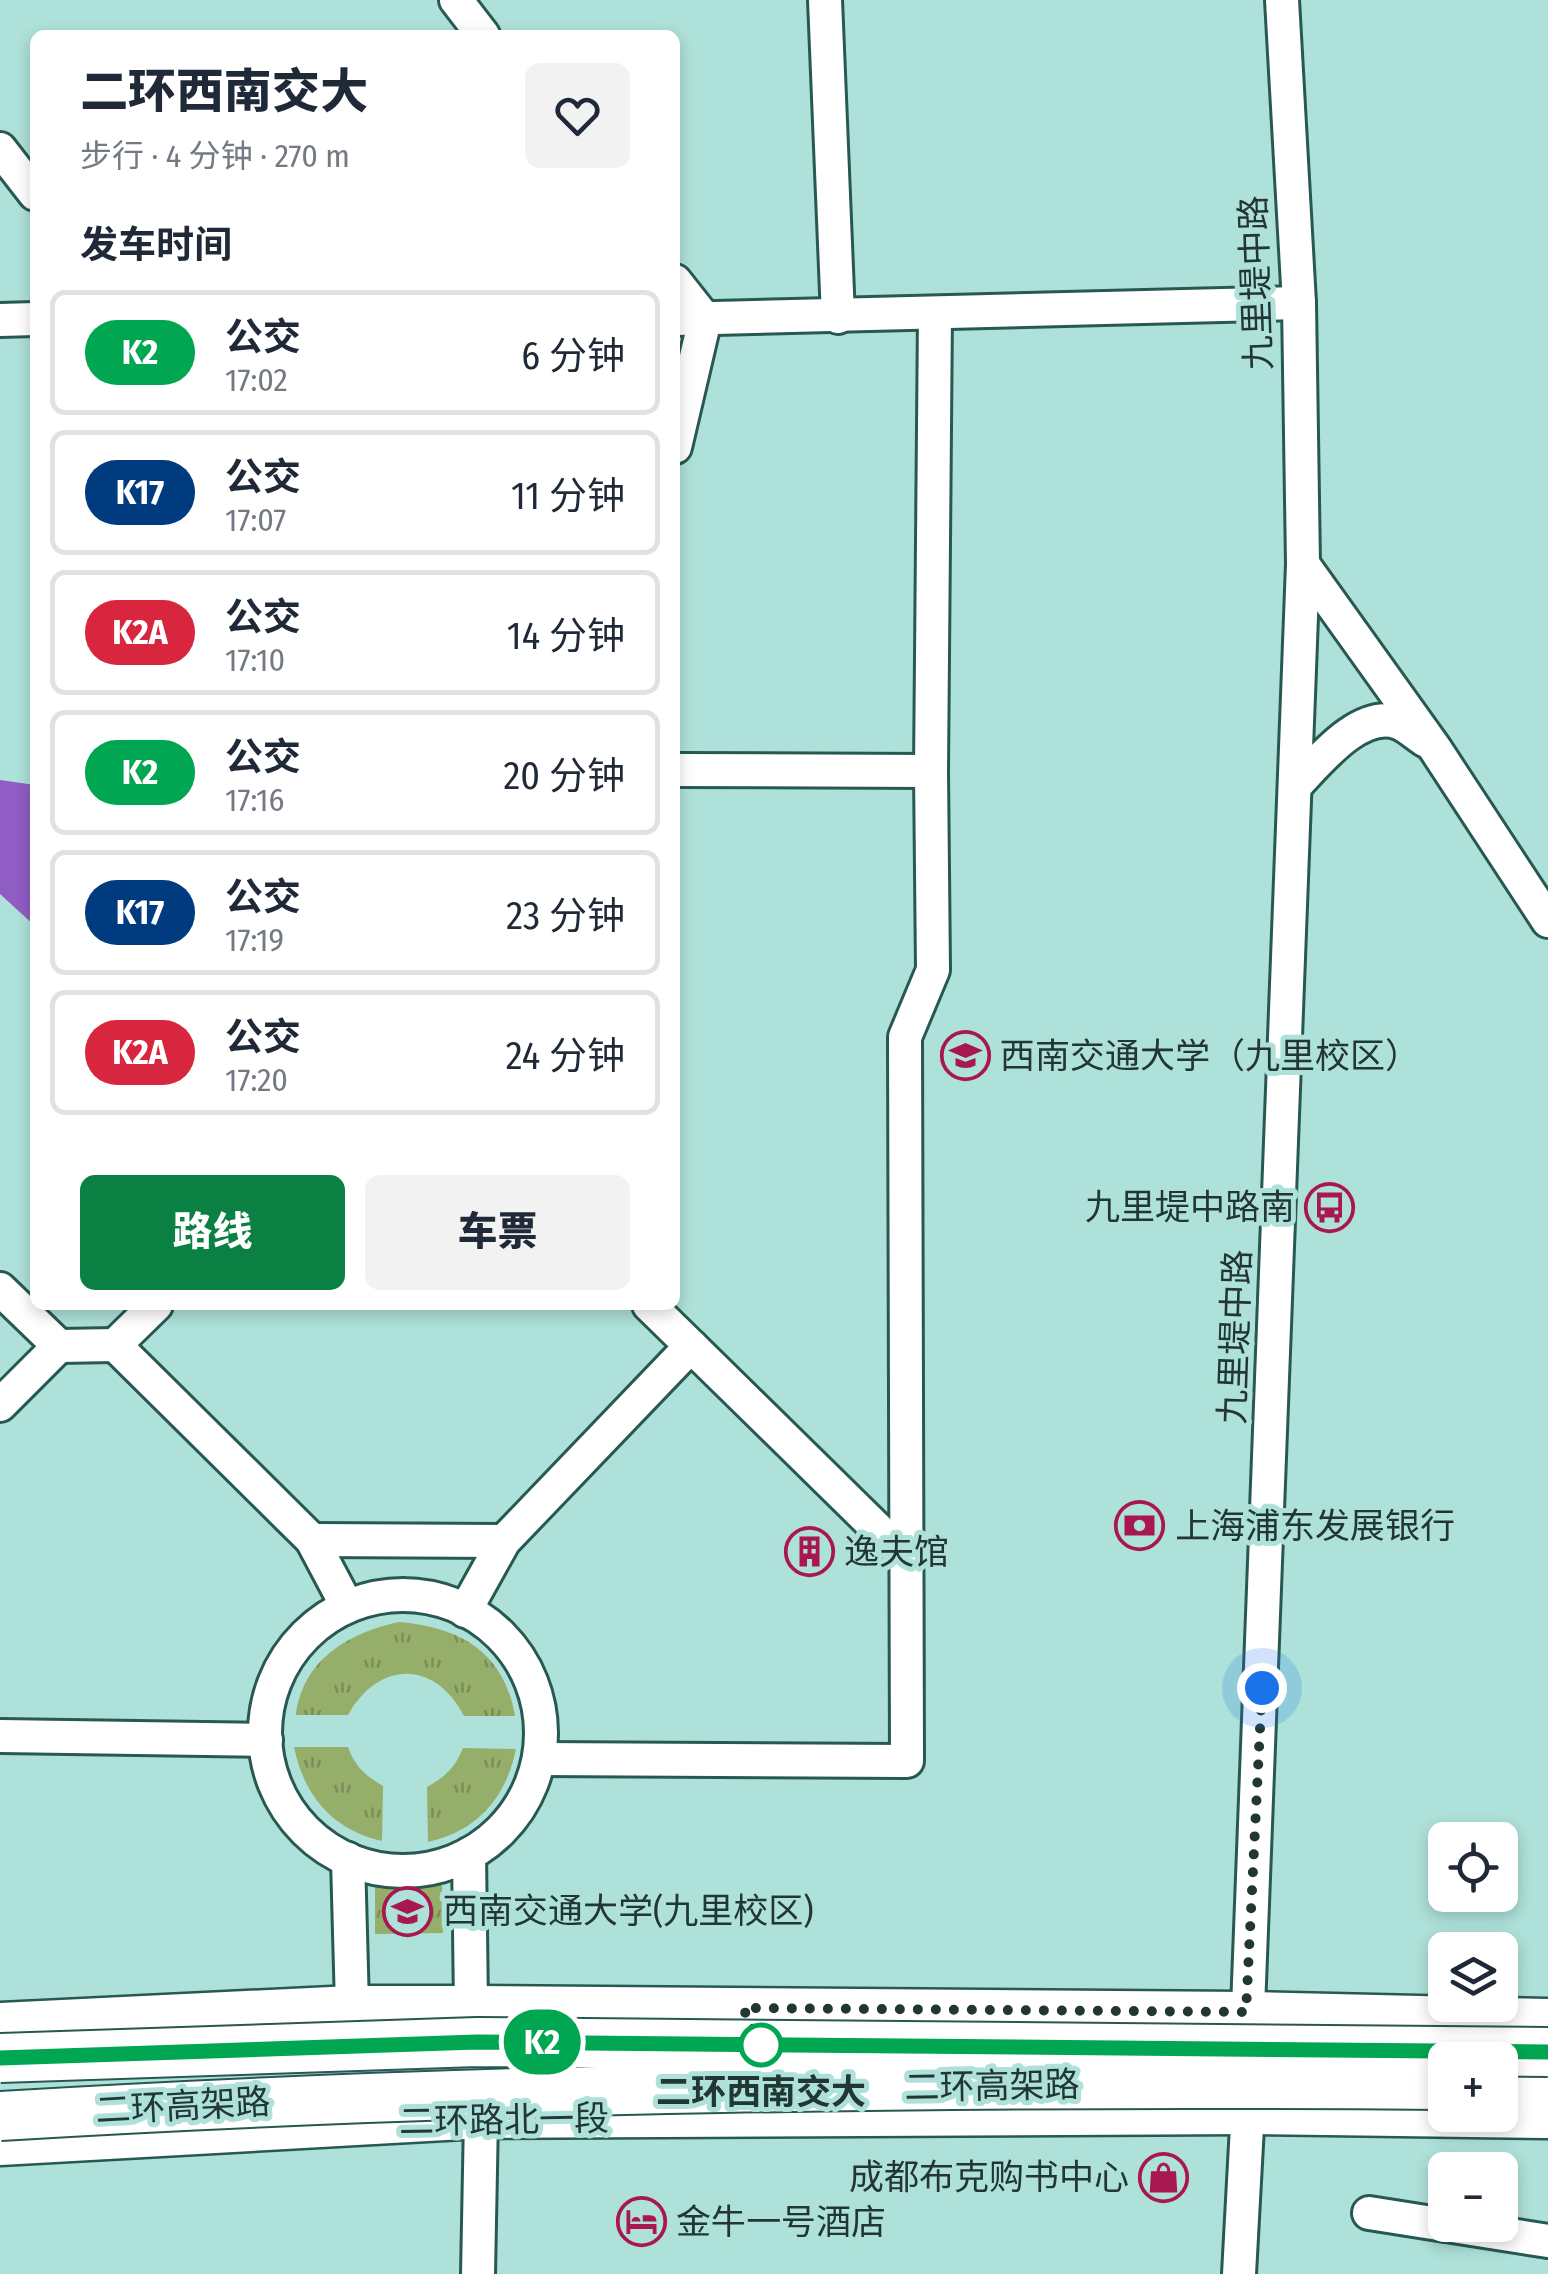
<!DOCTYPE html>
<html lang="zh">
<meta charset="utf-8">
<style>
body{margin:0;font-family:"Fira Sans Condensed","Noto Sans SC",sans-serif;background:#f2f2f3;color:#1f2937;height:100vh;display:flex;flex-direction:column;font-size:38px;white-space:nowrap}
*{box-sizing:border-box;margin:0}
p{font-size:32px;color:#747a83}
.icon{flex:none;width:55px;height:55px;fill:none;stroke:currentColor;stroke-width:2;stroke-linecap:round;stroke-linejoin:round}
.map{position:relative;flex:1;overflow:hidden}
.sheet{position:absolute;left:30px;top:30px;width:650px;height:1280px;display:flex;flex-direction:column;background:#fff;border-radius:15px;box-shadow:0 5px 15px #0003}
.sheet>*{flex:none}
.badge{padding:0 20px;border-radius:32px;font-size:35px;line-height:65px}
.tools{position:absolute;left:1428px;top:1822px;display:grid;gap:20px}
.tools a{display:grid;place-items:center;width:90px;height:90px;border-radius:15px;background:#fff;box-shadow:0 5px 15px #0003;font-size:50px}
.you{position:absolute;width:50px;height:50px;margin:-25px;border:8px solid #fff;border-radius:50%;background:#1a73e8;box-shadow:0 0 0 15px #1a73e833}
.map>.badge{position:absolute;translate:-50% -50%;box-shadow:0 0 0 5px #fff}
h2{padding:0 50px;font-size:38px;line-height:90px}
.round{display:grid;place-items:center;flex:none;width:105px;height:105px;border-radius:15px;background:#f2f2f3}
.overview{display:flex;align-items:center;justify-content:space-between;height:170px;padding:0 50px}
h1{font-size:48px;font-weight:800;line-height:75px}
.action{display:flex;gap:20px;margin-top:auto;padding:20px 50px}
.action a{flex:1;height:115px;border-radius:15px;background:#0b8043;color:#fff;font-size:40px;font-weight:800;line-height:115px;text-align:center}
.action a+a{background:#f2f2f3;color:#1f2937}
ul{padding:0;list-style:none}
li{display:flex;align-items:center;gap:30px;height:125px;margin:0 20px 15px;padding:0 30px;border:5px solid #e0e1e3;border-radius:15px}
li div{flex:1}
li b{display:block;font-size:38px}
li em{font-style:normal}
li .badge{min-width:110px;font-weight:700;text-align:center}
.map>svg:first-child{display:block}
.grass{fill:url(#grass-tufts)}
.water{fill:#905dc4}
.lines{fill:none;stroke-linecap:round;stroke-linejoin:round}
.minor-casing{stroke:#285852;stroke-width:38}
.major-casing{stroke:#285852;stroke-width:45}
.highway-casing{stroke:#285852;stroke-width:52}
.minor{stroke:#fff;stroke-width:32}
.major{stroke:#fff;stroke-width:40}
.highway{stroke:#fff;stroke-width:48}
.highway-bridge-casing{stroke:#285852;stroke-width:52;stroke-linecap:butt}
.highway-bridge{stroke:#fff;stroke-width:48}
.line-casing{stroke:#fff;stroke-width:22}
.line{stroke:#00a651;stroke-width:15}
.walk{stroke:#223633;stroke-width:10;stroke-dasharray:0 18}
.stop-dot{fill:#fff;stroke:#00a651;stroke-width:5}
.labels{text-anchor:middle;stroke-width:10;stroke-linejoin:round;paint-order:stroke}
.street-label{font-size:35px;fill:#223633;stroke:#aee1d9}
.poi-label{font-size:35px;fill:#223633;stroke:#aee1d9;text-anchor:start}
.stop-label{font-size:35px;font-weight:bold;fill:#223633;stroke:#aee1d9}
</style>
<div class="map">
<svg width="1548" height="2274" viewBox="0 0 1548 2274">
<defs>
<pattern id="grass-tufts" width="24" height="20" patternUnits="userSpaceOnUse" patternTransform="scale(2.5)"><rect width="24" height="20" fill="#95ae6a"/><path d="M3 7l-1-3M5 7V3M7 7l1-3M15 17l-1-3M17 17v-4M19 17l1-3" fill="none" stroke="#798e58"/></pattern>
</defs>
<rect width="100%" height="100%" fill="#aee1d9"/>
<!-- grass -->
<g class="grass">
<path d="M399 1622C460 1627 504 1652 515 1716H464C435 1660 379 1660 348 1715H296C303 1659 349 1633 399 1622Z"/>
<path d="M294 1747H348C355 1767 366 1776 383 1786L382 1841C333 1830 304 1796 294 1747Z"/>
<path d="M463 1748 516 1749C506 1798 477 1831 428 1842L427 1787C445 1777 455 1768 463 1748Z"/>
<path d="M442 1884 443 1933 375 1934V1885Z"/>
</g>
<!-- water -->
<path class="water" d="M0 780 35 785V926L0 894Z"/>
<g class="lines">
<defs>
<g id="minor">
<path d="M456 0 483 35"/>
<path d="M825 0 838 317"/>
<path d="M0 149 35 194"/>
<path d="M675 281 705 319 675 447"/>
<path d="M675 319 1299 303"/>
<path d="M0 320 35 319"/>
<path d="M1303 564 1434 747 1548 921"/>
<path d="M675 770 931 771"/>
<path d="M1296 785C1319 761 1361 708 1399 723 1408 727 1418 736 1426 741"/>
<path d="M0 1289 59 1346 115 1345"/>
<path d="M156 1305 115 1345 312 1540 347 1606"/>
<path d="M691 1346 908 1559"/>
<path d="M0 1405 59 1346"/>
<path d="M312 1540 504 1541"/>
<circle cx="403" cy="1733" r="138"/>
<path d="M465 1611 504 1541 691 1346 649 1305"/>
<path d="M0 1736 266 1740"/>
<path d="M539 1759 907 1761 905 1037 933 970 931 771 935 313"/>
<path d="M469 1854 471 2006"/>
<path d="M348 1859 352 2006"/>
<path d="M1247 2035 1303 564 1299 303 1282 0"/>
<path d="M1369 2213 1445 2225"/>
<path d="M1446 2225 1548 2241"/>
<path d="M478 2274 481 2118"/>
<path d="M1239 2274 1249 2089"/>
</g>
<g id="major">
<path d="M0 2023 352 2006H471L1246 2012 1548 2019"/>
<path d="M0 2145 481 2118 1250 2114 1548 2118"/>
</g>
<path id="highway" d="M1500 2086H1548"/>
</defs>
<!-- minor casing -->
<use href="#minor" class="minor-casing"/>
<!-- major casing -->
<use href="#major" class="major-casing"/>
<!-- highway casing -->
<use href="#highway" class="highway-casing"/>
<!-- minor -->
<use href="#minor" class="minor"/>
<!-- major -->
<use href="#major" class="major"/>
<!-- highway -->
<use href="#highway" class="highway"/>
<defs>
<g id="highway-bridge">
<path d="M0 2058 477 2042 1548 2052"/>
<path d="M0 2116C481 2087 964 2081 1445 2085"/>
</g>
</defs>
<!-- highway-bridge casing -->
<use href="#highway-bridge" class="highway-bridge-casing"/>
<!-- highway-bridge -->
<use href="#highway-bridge" class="highway-bridge"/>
</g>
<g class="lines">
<defs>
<path id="line" d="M0 2058 477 2042 1548 2052"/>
</defs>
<!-- line casing -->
<use href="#line" class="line-casing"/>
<!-- line -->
<use href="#line" class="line"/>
<!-- walk -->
<path class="walk" d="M761 2045 743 2008 1246 2012 1262 1688"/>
</g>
<!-- icons -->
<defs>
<symbol id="university-ring" viewBox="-11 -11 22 22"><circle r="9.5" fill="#aee1d9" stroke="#a91750" stroke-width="1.5"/><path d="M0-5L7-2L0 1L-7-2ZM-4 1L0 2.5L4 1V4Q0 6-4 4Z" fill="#a91750"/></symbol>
<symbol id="bus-ring" viewBox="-11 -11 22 22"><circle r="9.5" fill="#aee1d9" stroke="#a91750" stroke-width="1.5"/><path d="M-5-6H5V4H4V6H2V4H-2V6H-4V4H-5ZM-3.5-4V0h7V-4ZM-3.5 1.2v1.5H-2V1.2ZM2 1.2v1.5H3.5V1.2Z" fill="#a91750"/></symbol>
<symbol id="bank-ring" viewBox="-11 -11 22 22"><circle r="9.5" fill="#aee1d9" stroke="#a91750" stroke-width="1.5"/><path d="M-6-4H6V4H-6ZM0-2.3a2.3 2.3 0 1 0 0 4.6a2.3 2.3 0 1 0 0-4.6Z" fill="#a91750"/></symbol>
<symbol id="building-ring" viewBox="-11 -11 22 22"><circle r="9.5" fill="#aee1d9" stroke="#a91750" stroke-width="1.5"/><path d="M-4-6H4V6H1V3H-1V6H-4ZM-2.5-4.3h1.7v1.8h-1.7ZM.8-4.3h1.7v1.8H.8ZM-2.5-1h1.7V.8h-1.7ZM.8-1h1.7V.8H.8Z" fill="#a91750"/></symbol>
<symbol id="school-ring" viewBox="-11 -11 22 22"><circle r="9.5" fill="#aee1d9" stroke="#a91750" stroke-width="1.5"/><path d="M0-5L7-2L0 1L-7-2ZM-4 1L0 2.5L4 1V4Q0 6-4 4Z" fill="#a91750"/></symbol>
<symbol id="shop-ring" viewBox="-11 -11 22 22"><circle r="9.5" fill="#aee1d9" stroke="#a91750" stroke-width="1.5"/><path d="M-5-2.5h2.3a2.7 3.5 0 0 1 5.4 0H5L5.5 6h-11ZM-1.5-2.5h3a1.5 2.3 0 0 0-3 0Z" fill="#a91750"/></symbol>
<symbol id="hotel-ring" viewBox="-11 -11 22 22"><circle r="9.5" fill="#aee1d9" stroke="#a91750" stroke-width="1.5"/><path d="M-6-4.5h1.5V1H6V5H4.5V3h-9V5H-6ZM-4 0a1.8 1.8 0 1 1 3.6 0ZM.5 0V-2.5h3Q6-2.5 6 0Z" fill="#a91750"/></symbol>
</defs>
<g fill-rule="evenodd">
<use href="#university-ring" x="938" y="1028" width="55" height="55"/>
<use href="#bus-ring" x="1302" y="1180" width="55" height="55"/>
<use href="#bank-ring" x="1112" y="1498" width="55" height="55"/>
<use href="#building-ring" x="782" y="1524" width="55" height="55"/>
<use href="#school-ring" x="380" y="1884" width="55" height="55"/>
<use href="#shop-ring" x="1136" y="2150" width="55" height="55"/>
<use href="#hotel-ring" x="614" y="2194" width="55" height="55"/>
</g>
<!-- markers -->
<circle class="stop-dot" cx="761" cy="2045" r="20"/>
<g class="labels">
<!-- street labels -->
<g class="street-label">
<text transform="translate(1256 283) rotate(-92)" y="12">九里堤中路</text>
<text transform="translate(1235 1337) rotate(-88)" y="12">九里堤中路</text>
<text transform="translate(992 2086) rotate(-1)" y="12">二环高架路</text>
<text transform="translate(183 2106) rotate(-3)" y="12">二环高架路</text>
<text transform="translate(504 2120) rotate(-1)" y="12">二环路北一段</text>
</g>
<!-- poi labels -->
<g class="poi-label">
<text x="1000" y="1068">西南交通大学（九里校区）</text>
<text x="1295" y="1219" text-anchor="end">九里堤中路南</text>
<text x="1175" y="1538">上海浦东发展银行</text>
<text x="844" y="1564">逸夫馆</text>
<text x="443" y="1923">西南交通大学(九里校区)</text>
<text x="1129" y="2189" text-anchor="end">成都布克购书中心</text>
<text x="676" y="2234">金牛一号酒店</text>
</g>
<!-- stop labels -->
<g class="stop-label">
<text x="761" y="2104">二环西南交大</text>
</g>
</g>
</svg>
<div class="tools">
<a><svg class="icon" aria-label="locate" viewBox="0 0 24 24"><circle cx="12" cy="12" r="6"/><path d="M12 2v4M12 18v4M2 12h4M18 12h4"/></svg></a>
<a><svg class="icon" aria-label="layers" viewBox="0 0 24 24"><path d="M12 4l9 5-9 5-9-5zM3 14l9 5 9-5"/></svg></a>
<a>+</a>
<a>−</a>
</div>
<div class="you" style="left:1262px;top:1688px"></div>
<b class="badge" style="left:542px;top:2042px;background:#00a651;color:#fff">K2</b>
<section class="sheet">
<div class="overview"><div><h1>二环西南交大</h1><p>步行 · 4 分钟 · 270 m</p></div><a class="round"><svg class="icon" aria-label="heart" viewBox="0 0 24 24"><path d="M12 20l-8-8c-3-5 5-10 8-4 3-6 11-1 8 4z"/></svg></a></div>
<h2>发车时间</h2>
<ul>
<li><span class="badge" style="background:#00a651;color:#fff">K2</span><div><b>公交</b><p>17:02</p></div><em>6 分钟</em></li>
<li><span class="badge" style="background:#003b80;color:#fff">K17</span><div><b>公交</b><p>17:07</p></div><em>11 分钟</em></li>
<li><span class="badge" style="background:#d7263d;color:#fff">K2A</span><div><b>公交</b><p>17:10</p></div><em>14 分钟</em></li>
<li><span class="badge" style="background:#00a651;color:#fff">K2</span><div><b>公交</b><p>17:16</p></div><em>20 分钟</em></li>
<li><span class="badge" style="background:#003b80;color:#fff">K17</span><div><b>公交</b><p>17:19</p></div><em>23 分钟</em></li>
<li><span class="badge" style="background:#d7263d;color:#fff">K2A</span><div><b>公交</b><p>17:20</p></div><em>24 分钟</em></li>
</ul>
<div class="action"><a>路线</a><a>车票</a></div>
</section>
</div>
